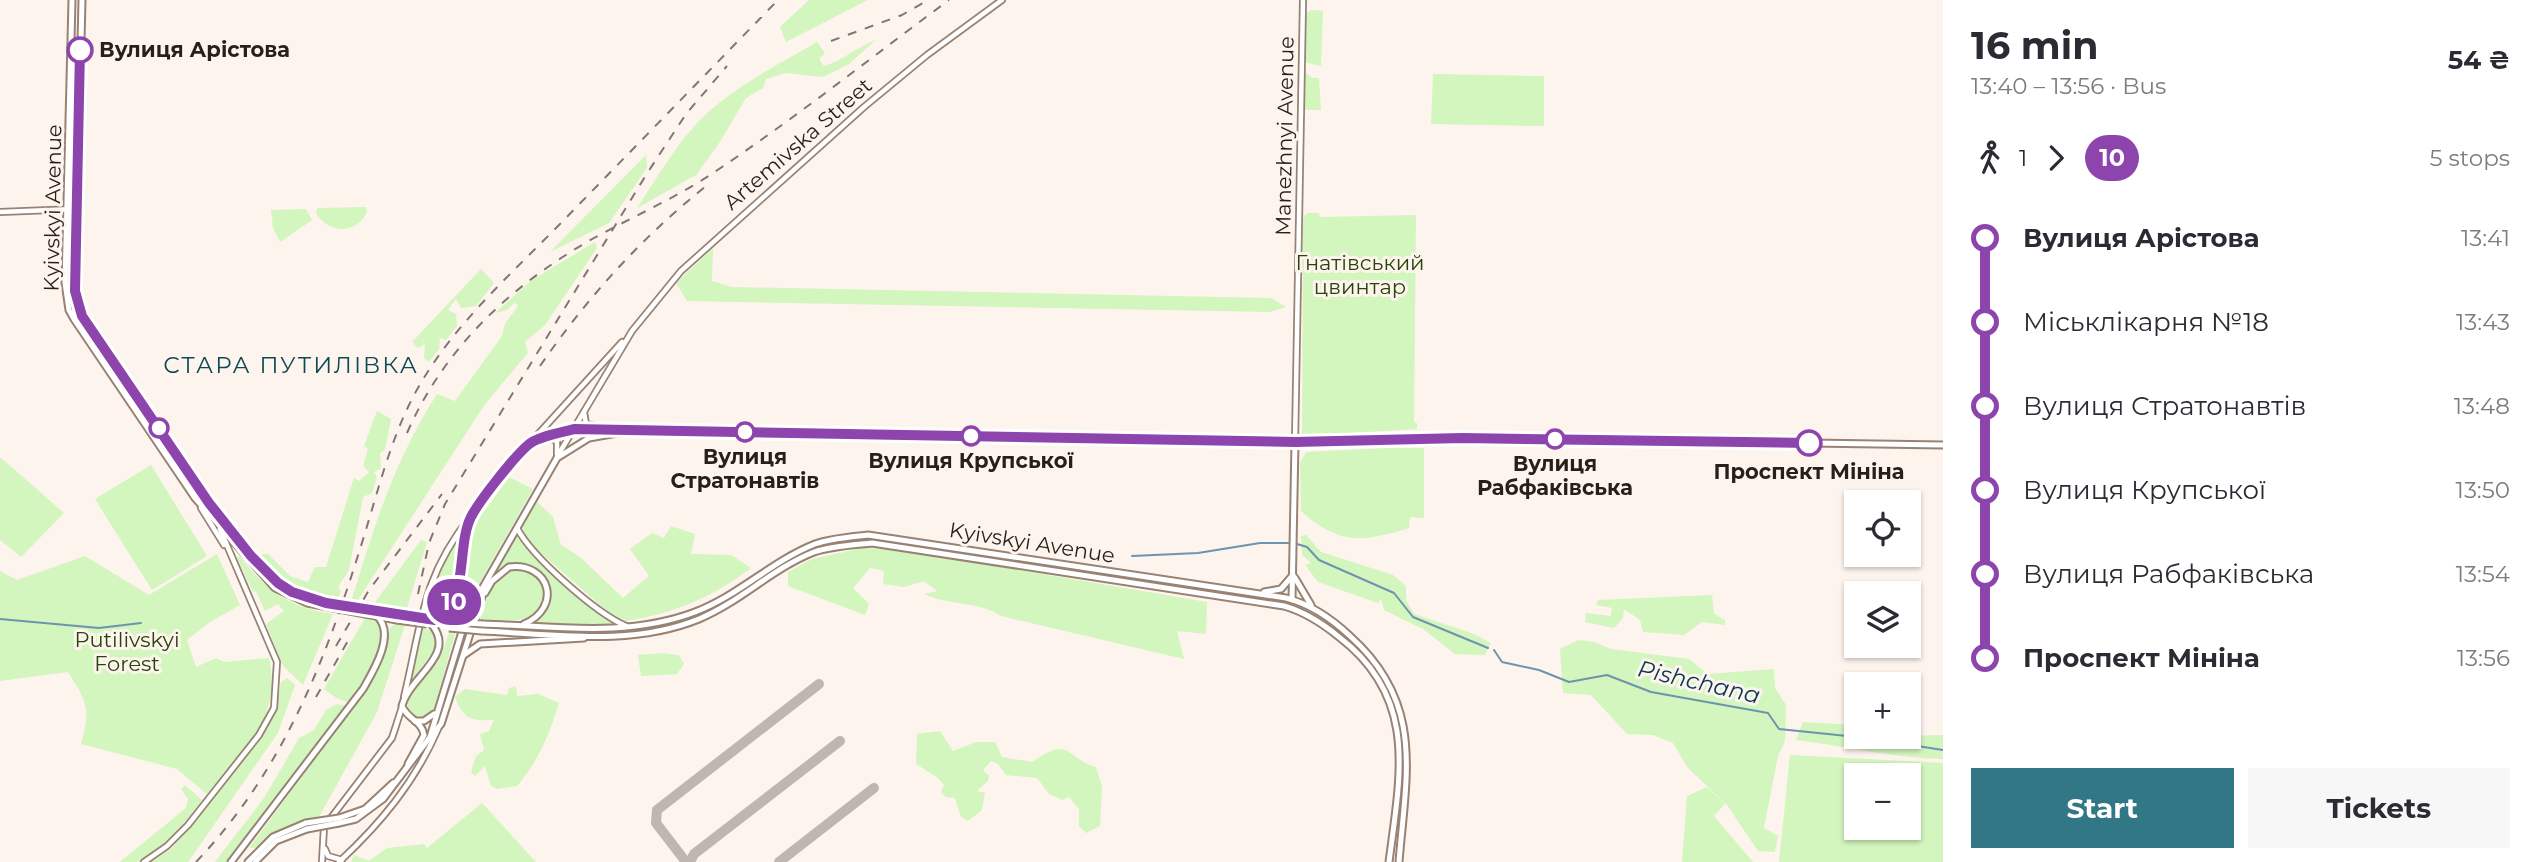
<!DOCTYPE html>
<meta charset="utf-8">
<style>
body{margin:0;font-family:Montserrat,sans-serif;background:#f7f7f7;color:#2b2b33;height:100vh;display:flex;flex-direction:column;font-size:26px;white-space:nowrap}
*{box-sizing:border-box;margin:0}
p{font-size:23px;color:#7c7c81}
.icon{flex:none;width:38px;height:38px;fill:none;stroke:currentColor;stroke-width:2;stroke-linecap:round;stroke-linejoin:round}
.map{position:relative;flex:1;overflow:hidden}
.details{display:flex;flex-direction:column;background:#fff;width:595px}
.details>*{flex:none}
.badge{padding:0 14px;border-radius:23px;font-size:24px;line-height:46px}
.fabs{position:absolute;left:1844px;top:490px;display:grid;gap:14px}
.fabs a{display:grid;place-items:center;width:77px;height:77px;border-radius:0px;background:#fff;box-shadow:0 2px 5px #0004;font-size:35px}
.map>.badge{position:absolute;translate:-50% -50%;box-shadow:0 0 0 4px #fff}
.legs{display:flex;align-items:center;gap:10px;height:77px;padding:0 28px;font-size:23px}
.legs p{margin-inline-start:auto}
.overview{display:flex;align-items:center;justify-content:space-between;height:119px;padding:0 28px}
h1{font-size:38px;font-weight:700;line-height:52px}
.primary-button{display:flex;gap:14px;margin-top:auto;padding:14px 28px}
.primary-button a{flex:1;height:80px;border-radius:0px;background:#327785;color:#fff;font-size:28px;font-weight:700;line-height:80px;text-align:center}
.primary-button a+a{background:#f7f7f7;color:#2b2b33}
ul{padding:0 28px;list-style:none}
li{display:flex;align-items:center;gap:24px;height:84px;font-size:26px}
li i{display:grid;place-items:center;width:10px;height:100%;margin:0 9px;background:currentColor}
li i::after{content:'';width:18px;height:18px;margin:-9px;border:5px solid;border-radius:50%;background:#fff}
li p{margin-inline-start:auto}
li:first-child i{background:linear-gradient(#0000 50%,currentColor 0)}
li:last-child i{background:linear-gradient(currentColor 50%,#0000 0)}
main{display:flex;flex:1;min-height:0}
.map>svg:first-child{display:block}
.green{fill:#d3f5be;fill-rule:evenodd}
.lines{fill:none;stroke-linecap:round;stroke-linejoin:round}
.stream{stroke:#6d94af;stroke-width:2}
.taxiway{stroke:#c0b6b0;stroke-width:10}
.secondary-casing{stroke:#988274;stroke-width:8}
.primary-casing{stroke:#988274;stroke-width:9}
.secondary{stroke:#fff;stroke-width:4.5}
.primary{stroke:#fff;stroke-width:5}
.rail{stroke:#817772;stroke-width:2;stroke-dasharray:9 9;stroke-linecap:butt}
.primary-bridge-casing{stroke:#988274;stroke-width:9;stroke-linecap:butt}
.primary-bridge{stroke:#fff;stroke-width:5}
.line-1-casing{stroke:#fff;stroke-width:16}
.line-1{stroke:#8e44ad;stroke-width:10}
.stop-1-dot{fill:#fff;stroke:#8e44ad;stroke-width:3.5}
.labels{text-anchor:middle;stroke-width:6;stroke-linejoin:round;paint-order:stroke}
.stop-label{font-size:21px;font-weight:bold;fill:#281f1a;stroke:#fef4ee}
.street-label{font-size:21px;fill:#281f1a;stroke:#fef4ee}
.park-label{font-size:21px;fill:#27450a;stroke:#fef4ee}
.neighbourhood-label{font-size:23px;letter-spacing:2px;fill:#0d4953;stroke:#fef4ee}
.water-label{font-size:23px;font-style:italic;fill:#073753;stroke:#fef4ee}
</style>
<main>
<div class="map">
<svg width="1943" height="862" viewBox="0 0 1943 862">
<rect width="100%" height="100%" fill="#fef4ee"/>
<!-- green -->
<g class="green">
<path d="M809 0H868L786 42 780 27Z"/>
<path d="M1312 10 1323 11 1321 66 1304 62 1305 13Z"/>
<path d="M877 39 849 64 823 77 785 73 766 79 763 88 746 98 720 142 696 175 637 208C659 175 681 135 712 109 743 82 781 63 817 42L825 53 819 59 824 66C843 60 858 47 877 39Z"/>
<path d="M1304 71 1312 78H1319L1321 110H1303Z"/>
<path d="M1433 74 1544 76V126L1431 124Z"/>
<path d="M646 155 647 168 609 223 550 252Z"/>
<path d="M366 207 367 212C356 235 329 234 316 213L317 208Z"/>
<path d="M306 209 312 220 280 242 273 228 271 210Z"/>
<path d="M1307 213H1319L1320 217 1416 215 1414 422 1417 423V429L1302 436 1303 219Z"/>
<path d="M595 242 597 248 545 325 525 342 528 353 485 404 356 603 351 602C373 529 395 459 437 394L455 401 502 336 505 324 518 306 515 302 507 310 495 313 532 280Z"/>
<path d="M713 248 712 281 732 287 1271 298 1286 307 1270 312 687 301 676 283Z"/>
<path d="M481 269 494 283 476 306 461 308 456 299 448 310 456 314 457 326 446 340 440 338 439 349 429 362 424 358 425 344 418 348 412 342Z"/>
<path d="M377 411 391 419 385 450 380 453 381 468 374 472 377 478 372 493 363 497 349 570 338 587 341 591 338 600C297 592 283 583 254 554H268L290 576 308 582 315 567H326L354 478 359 481 369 472 363 466 368 449 364 446Z"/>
<path d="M1385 448H1424V518L1410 517 1409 528C1363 542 1340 546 1301 511L1300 463 1306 452Z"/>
<path d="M0 457 64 513 21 557 0 540Z"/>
<path d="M151 465 207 556 152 590 95 499Z"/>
<path d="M509 477 533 489 460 617H450L461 590 466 554 475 524Z"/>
<path d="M537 502 553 517 561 545 580 557 623 598 649 576 630 549 652 533 664 538 671 526 695 534 691 554 731 555 751 568C714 597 672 614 626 621L607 611 527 541 522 527Z"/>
<path d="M461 533 454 593 447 608 441 613 424 614 446 554Z"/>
<path d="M515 534 528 550 610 620 621 626 529 623C578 583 527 543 491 577Z"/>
<path d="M1306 535 1321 552 1393 575 1406 586V600L1414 614 1474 634 1491 643 1485 655 1455 654 1423 629 1384 610 1381 599 1378 603 1318 582 1305 565 1311 563 1302 555 1301 536Z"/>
<path d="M421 540 427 542 406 611 373 605Z"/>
<path d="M863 548 895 549 1207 602 1206 634 1177 631 1184 659 1001 616C980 601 949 606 924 594L937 591 924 581 904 587 883 584 884 571 870 568 853 588 869 604 865 615 788 586V572L812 559Z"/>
<path d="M217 554 240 605 210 622 187 640 196 667 216 658 224 662 269 658C282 721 244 749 207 794L177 769 81 744C91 710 87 701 68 672L0 681V571L17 580 85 556 149 595Z"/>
<path d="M239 555C263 588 291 609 333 614L303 685 283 666 266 624 284 611 278 604 265 611 256 591 253 592 237 558Z"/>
<path d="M520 569 538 577 545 588C545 628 504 621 476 619 485 598 494 571 520 569Z"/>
<path d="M1712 595 1714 614 1725 620V625L1702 622 1684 635 1643 632 1640 620 1624 609 1623 618 1614 628 1585 622 1586 613 1611 616 1612 608 1596 605 1598 600Z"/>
<path d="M365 618 378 622C390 641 361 686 350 703L338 699 324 689Z"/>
<path d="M395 624 405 625 377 712 318 819C293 824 278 830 259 848H249L365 692 376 673 390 628Z"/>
<path d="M421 628 432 631 438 644 409 685Z"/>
<path d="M449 633 455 634 434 709 426 718 411 717 407 703 413 688 442 652Z"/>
<path d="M1578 640 1594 642 1611 649 1689 659 1708 674 1774 669 1775 688 1786 705 1785 741 1778 756 1764 828 1778 836 1775 852 1758 851 1727 805 1687 767 1673 743 1653 735 1627 734 1591 695 1563 693 1560 649Z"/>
<path d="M662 653 679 655 684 664 677 674 641 676 638 655Z"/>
<path d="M287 678 295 685 278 733 188 862H151L171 849 190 828 261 736 276 709 281 682Z"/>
<path d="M516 686 517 696 538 694 559 703C550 733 538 762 517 786L497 789 491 786 485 766 475 776 471 772 476 756 484 750 480 734 489 731 494 720C471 721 464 720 455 697L465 689 507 695 509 688Z"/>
<path d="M337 704 347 706 227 862H215L264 798 299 738 314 730 326 710Z"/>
<path d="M1803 722 1856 725 1857 737 1943 735V759C1894 758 1845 746 1796 740Z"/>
<path d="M940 731 953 751 976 742H995L1002 757 1032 762C1072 734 1065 759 1096 767L1102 787 1100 826 1086 833 1079 826V809L1069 797 1062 800 1049 794 1037 778 1006 775 998 764 991 761 983 770 989 776 988 781 977 791 985 793 982 810 968 821 961 817 955 798 946 797 941 792 944 785 938 778 916 764 917 734Z"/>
<path d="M1790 755 1943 763V862H1779ZM1857 775H1909V828H1857Z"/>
<path d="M185 785 202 800C188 819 159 855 137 862 132 862 124 862 120 862L186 808 188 799 181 789Z"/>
<path d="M1707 787 1725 804 1714 816 1753 862H1682L1687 796Z"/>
<path d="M482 803 536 862H351L354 855 369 861 387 848 424 844 427 848Z"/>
</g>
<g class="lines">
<!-- stream -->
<g class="stream">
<path d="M1297 544 1307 547 1319 560 1394 593 1413 617 1488 648"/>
<path d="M1132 556 1198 553 1260 543H1290"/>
<path d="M0 619 99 628 141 623"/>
<path d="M1494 650 1502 662 1539 670 1569 682 1607 675 1651 692 1768 713 1779 729 1857 737"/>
<path d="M1859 737 1943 750"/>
</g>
<!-- taxiway -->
<g class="taxiway">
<path d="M686 862 656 823 657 810 819 684"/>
<path d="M690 862 694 854 840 741"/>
<path d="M779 862 874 788"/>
</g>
<defs>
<g id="secondary">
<path d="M0 212 76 209"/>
<path d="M584 412 586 424 600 427"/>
<path d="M549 438 557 441V454"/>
<path d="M531 442 622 342"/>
<path d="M1295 442 1303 0"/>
<path d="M557 457 632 331 681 271 864 107 927 55 1002 0"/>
<path d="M201 508 224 545"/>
<path d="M517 528C532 557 596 613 626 626"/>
<path d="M404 697C422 623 421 579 470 517"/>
<path d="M325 849 328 856 342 860"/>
<path d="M144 862 167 846 188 825 259 735 274 708 277 662 220 529"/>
<path d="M322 862 324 827 392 738 402 707"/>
<path d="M339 862C381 823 415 782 438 729"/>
</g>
<g id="primary">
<path d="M72 0 65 283 69 310 74 319 195 498 275 588 307 603 397 620"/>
<path d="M82 0 75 291 82 316 202 493 251 556 278 583 308 598 398 614"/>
<path d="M1295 578 1311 605"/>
<path d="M1264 592 1281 589 1293 575"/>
<path d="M485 593 492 581 509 567C551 562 562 608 524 624"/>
<path d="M1292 600 1295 442"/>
<path d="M483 624C554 626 627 638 695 612 738 596 772 561 815 544 832 538 850 537 868 535L1286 598C1310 604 1332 619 1350 636 1425 703 1406 774 1399 862"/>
<path d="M432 625 433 621 454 605 462 545 471 517 530 443 574 429 1295 442 1462 438 1943 445"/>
<path d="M482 631C554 634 630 647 699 619 740 602 773 568 814 552 832 546 853 545 872 543L1284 606C1305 612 1322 623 1339 637 1419 698 1400 776 1389 862"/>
<path d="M464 655 480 644 584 638"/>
<path d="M415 721H424L434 714"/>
<path d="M432 735 441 724 484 590"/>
<path d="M408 764 424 735C422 721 407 719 402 706 409 677 457 655 432 625"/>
<path d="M339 818 365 809 393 783"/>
<path d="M339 823 356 819 383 799 430 737 467 615 557 458 589 438 623 432"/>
<path d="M231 862 363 689C374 670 396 634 377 616"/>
<path d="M248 862 273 837 306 823"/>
<path d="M255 862 276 841 307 829"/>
</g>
</defs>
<!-- secondary casing -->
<use href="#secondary" class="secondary-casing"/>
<!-- primary casing -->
<use href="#primary" class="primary-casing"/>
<!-- secondary -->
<use href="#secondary" class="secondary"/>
<!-- primary -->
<use href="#primary" class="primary"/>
<!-- rail -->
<g class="rail">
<path d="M831 41 902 15 928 0"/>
<path d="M540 366C587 298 641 238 705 187"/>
<path d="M407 433C445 346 513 284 594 238 636 215 680 196 719 169 798 116 873 56 949 0"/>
<path d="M418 594 429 543 445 504 646 175 686 114 727 66"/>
<path d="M336 646 369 590 442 494"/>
<path d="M316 697 349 639"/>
<path d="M196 862C281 773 324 665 360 549 376 499 388 446 412 399 447 331 506 279 559 225 632 150 705 75 778 0"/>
</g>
<defs>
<g id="primary-bridge">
<path d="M398 614 428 619"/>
<path d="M397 620 427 624"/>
<path d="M450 622 483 624"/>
<path d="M449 628 482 631"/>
<path d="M306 823 339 818"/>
<path d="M307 829 339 823"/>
</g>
</defs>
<!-- primary-bridge casing -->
<use href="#primary-bridge" class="primary-bridge-casing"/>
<!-- primary-bridge -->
<use href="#primary-bridge" class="primary-bridge"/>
</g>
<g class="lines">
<defs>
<path id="line-1" d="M80 50 75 291 82 316 209 503 251 556 278 583 292 592 326 603 435 620C469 609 456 546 471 517 479 501 514 457 528 445 538 436 561 433 574 429L1295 442 1462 438 1809 443"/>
</defs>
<!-- line-1 casing -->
<use href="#line-1" class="line-1-casing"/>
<!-- line-1 -->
<use href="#line-1" class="line-1"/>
</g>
<!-- markers -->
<g class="stop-1-dot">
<circle cx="80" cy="50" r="12"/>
<circle cx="159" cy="428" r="9"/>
<circle cx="745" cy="432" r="9"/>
<circle cx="971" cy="436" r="9"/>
<circle cx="1555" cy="439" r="9"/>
<circle cx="1809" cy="443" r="12"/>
</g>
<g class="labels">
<!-- stop labels -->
<g class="stop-label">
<text x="99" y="57" text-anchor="start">Вулиця Арістова</text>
<text x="745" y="464">Вулиця<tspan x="745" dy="24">Стратонавтів</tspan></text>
<text x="971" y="468">Вулиця Крупської</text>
<text x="1555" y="471">Вулиця<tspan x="1555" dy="24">Рабфаківська</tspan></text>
<text x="1809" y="479">Проспект Мініна</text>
</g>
<!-- street labels -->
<g class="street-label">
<text transform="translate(1285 136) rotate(-89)" y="7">Manezhnyi Avenue</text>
<text transform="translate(798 144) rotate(-41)" y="7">Artemivska Street</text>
<text transform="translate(53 208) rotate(-89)" y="7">Kyivskyi Avenue</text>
<text transform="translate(1032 543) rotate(9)" y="7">Kyivskyi Avenue</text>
</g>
<!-- park labels -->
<g class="park-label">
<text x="1360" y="270">Гнатівський<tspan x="1360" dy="24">цвинтар</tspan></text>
<text x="127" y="647">Putilivskyi<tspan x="127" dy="24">Forest</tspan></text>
</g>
<!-- neighbourhood labels -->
<g class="neighbourhood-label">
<text x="291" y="373">СТАРА ПУТИЛІВКА</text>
</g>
<!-- water labels -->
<g class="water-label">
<text transform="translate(1699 682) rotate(13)" y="8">Pishchana</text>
</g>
</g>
</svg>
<div class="fabs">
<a><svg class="icon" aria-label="locate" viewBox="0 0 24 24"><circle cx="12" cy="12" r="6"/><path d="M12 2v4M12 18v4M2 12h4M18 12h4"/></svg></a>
<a><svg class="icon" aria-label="layers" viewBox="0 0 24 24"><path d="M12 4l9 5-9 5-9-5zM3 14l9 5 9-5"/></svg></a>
<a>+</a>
<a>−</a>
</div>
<b class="badge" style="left:454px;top:602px;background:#8e44ad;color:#fff">10</b>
</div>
<section class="details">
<div class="overview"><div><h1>16 min</h1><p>13:40 – 13:56 · Bus</p></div><b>54 ₴</b></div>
<div class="legs"><svg class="icon" aria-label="walk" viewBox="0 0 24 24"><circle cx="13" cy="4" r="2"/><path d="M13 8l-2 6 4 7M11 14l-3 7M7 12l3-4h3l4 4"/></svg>1<svg class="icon" aria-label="forward" viewBox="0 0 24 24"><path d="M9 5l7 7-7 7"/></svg><b class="badge" style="background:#8e44ad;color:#fff">10</b><p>5 stops</p></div>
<ul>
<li><i style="color:#8e44ad"></i><b>Вулиця Арістова</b><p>13:41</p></li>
<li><i style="color:#8e44ad"></i><span>Міськлікарня №18</span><p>13:43</p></li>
<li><i style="color:#8e44ad"></i><span>Вулиця Стратонавтів</span><p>13:48</p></li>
<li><i style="color:#8e44ad"></i><span>Вулиця Крупської</span><p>13:50</p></li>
<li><i style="color:#8e44ad"></i><span>Вулиця Рабфаківська</span><p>13:54</p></li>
<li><i style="color:#8e44ad"></i><b>Проспект Мініна</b><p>13:56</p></li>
</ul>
<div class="primary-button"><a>Start</a><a>Tickets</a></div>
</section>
</main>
